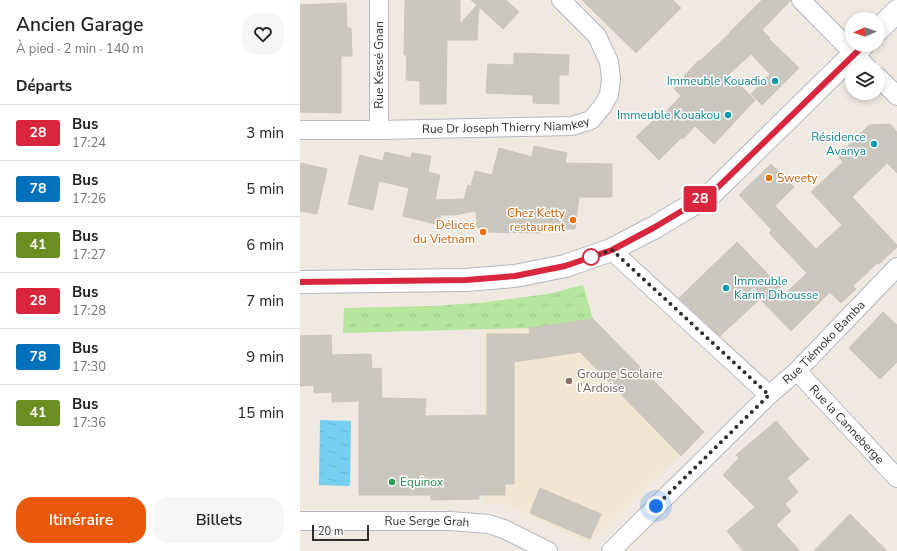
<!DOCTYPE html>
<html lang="fr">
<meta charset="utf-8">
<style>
body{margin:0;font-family:"Nunito Sans",sans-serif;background:#f6f6f6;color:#222;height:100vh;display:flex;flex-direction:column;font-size:15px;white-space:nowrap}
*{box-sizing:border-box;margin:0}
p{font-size:13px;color:#767676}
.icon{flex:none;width:22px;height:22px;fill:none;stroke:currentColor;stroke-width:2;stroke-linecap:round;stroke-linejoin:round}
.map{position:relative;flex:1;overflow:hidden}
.drawer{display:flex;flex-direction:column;background:#fff;width:300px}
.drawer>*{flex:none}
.badge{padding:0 8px;border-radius:3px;font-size:14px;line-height:26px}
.needle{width:26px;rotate:268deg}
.fabs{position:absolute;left:545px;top:12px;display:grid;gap:8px}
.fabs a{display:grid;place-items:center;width:40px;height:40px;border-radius:50%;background:#fff;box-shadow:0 2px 6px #0003;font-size:20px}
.scale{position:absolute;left:12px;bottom:10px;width:57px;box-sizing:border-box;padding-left:4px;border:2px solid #2e2e2e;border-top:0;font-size:11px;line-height:14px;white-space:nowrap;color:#2e2e2e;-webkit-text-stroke:3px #fff;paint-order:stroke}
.you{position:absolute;width:20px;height:20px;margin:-10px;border:3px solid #fff;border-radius:50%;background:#1a73e8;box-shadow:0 0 0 6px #1a73e833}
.map>.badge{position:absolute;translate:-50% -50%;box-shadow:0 0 0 2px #fff}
h2{padding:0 16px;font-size:15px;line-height:36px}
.round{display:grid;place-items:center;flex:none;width:42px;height:42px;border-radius:16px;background:#f6f6f6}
.summary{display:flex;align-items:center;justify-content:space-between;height:68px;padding:0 16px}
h1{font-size:19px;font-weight:600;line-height:30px}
.primary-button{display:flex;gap:8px;margin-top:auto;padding:8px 16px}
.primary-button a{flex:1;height:46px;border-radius:16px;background:#ea580c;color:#fff;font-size:16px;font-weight:600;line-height:46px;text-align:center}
.primary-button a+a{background:#f6f6f6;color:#222}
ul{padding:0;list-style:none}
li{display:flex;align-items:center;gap:12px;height:56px;padding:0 16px;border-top:1px solid #e0e0e0}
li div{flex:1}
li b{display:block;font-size:15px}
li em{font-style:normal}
li .badge{min-width:44px;font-weight:700;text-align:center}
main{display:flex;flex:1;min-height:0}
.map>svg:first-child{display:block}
.education{fill:#f0e6d1}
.grass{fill:url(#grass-tufts)}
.water{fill:url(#water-ripples)}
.building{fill:#cbc7bf;stroke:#cbc5ba}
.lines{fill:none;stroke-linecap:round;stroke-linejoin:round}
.minor-casing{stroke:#b4b7c1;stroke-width:20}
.secondary-casing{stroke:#b4b7c1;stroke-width:24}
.minor{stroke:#fff;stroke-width:18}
.secondary{stroke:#fff;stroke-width:22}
.line-casing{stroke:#fff;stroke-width:9}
.line{stroke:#d7263d;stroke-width:6}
.walk{stroke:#2e2e2e;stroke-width:4;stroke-dasharray:0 7.2}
.culture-dot{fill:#0f9aa8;stroke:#fff;stroke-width:1.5}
.food-dot{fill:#e8710a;stroke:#fff;stroke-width:1.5}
.stop-dot{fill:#fff;stroke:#d7263d;stroke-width:2}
.education-dot{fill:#8d6e63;stroke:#fff;stroke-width:1.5}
.leisure-dot{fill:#2e9e5b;stroke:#fff;stroke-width:1.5}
.labels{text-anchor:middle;stroke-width:3;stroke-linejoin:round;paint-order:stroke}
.street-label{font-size:12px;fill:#2e2e2e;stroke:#fff}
.culture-label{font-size:12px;fill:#0d838f;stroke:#fff;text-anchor:end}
.food-label{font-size:12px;fill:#c56008;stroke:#fff;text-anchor:end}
.education-label{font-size:12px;fill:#785e54;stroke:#fff;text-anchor:start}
.leisure-label{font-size:12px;fill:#27864d;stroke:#fff;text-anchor:start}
</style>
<main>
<section class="drawer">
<div class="summary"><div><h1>Ancien Garage</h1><p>À pied · 2 min · 140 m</p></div><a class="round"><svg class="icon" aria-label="heart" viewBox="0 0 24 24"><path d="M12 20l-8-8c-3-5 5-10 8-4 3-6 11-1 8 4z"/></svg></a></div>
<h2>Départs</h2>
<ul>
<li><span class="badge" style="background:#d7263d;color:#fff">28</span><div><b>Bus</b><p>17:24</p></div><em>3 min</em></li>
<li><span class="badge" style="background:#0072bc;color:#fff">78</span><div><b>Bus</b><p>17:26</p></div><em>5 min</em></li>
<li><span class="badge" style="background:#6b8e23;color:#fff">41</span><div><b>Bus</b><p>17:27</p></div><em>6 min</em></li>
<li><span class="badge" style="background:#d7263d;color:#fff">28</span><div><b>Bus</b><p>17:28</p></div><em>7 min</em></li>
<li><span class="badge" style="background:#0072bc;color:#fff">78</span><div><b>Bus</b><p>17:30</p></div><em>9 min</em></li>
<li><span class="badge" style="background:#6b8e23;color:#fff">41</span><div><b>Bus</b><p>17:36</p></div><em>15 min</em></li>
</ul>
<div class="primary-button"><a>Itinéraire</a><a>Billets</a></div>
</section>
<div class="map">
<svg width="597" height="551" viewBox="0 0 597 551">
<defs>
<pattern id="grass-tufts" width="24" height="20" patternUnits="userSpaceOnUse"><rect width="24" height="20" fill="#b6e59e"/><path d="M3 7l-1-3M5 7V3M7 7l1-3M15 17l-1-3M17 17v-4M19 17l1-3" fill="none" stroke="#9dc588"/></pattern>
<pattern id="water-ripples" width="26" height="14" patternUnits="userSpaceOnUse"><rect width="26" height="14" fill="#75cff0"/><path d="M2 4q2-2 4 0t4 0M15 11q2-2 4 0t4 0" fill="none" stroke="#66b2ce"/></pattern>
</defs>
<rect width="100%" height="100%" fill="#efe9e1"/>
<!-- education -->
<path class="education" d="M293 319 404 432 288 543 204 503 184 504 185 330 229 328Z"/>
<!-- grass -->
<path class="grass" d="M283 285 293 319 229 328 43 333 44 308 131 306 179 303 247 294Z"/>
<!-- water -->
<path class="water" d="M20 420 51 421 50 486 19 485Z"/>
<!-- building -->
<g class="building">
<path d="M105 0H160V24L177 5 171 0H206L219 12 203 29 179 7 177 40H147L146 104H120V81L106 80 107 55H104Z"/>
<path d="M282 0H373L381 8 336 53Z"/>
<path d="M462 0H491L462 30 470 38 469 39 499 68 462 105 451 94 470 74 451 54 429 74 455 100 414 144 395 126 383 139 382 137 359 160 336 137 354 120 356 122 381 96 374 89 385 77 384 76 399 60 400 61 430 33H429Z"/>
<path d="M46 3 47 28H51L52 56H41V113L0 112V5Z"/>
<path d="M214 53 269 55 268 75H259V104L233 103V95L186 93 188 64 214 65Z"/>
<path d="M590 124 597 132V173L587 163 552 197 597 245V247L579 264 577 263 553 286 556 289 541 303 530 292 491 331 460 299 420 336 379 298 437 242 486 293 507 273 469 233 472 230 439 195 471 164 494 187 475 206 516 249 542 225 511 192 543 162 538 156 569 125Z"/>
<path d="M234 146 267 153 265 163 312 164V197H279L275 229H241V233L188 232 189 228H177L176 211 154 215H140V225L103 216 109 188 79 181 73 210 48 204 60 155 83 161 85 152 111 158 112 153 131 156 128 172 140 175 135 200 164 199 168 185 171 186 175 171 192 175 199 148 232 157Z"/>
<path d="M0 163 27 169 17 214 0 211Z"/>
<path d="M583 312 597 325V362L580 379 549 348Z"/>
<path d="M293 319 404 432 381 456 280 352 214 362V484H205V495H179V499L131 500V495H59V401L32 402V392L14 393V385L0 386V336L31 335 32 355 71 354 72 369 81 368 82 398 126 399 125 416 187 415V334H230L229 328Z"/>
<path d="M476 421 509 459 487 478 498 492 485 504 491 511 476 525 500 551H443L427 531 455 507 423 475 439 458 436 455Z"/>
<path d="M240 488 301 514 290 539 230 513Z"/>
<path d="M550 514 587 551H514Z"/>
</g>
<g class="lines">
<defs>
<g id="minor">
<path d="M501 0 567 67"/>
<path d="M578 77 597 96"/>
<path id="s1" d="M0 130H79L272 126 291 120 302 107 309 95 311 79 309 62 297 36 261 0"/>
<path d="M79 130V0"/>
<path d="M311 250 469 395"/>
<path id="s2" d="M497 371 597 478"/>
<path id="s3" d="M0 521H150L188 524 204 529 248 551"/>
<path id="s4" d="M311 551 469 395 497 371 597 267"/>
</g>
<g id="secondary">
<path d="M578 30 597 11"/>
<path d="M0 282 166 280 215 276 265 266 311 250 355 227 412 193 563 45"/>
</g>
</defs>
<!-- minor casing -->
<use href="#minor" class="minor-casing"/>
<!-- secondary casing -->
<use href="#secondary" class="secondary-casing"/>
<!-- minor -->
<use href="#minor" class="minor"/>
<!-- secondary -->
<use href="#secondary" class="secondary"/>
</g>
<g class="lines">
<defs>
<path id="line" d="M0 282 166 280 215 276 265 266 312 250 355 227 412 193 564 45"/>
</defs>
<!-- line casing -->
<use href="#line" class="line-casing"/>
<!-- line -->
<use href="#line" class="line"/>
<!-- walk -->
<path class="walk" d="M291 257 288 258 312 250 469 395 356 506"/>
</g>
<!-- markers -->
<g class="culture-dot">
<circle cx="475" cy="81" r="4"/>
<circle cx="428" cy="115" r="4"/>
<circle cx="574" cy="144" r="4"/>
<circle cx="426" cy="288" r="4"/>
</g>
<g class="food-dot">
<circle cx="469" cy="178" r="4"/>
<circle cx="273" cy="220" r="4"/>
<circle cx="183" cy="232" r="4"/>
</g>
<circle class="stop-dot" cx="291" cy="257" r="8"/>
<circle class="education-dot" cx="269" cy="381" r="4"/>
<circle class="leisure-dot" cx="92" cy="482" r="4"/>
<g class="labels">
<!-- street labels -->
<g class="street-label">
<text transform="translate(79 65) rotate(-90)" y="4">Rue Kessé Gnan</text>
<text dy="4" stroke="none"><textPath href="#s1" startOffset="206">Rue Dr Joseph Thierry Niamkey</textPath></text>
<text dy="4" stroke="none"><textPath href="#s4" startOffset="298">Rue Tiémoko Bamba</textPath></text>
<text dy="4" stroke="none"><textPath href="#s2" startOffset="73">Rue la Canneberge</textPath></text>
<text dy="4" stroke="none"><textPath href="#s3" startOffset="127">Rue Serge Grah</textPath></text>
</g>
<!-- culture labels -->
<g class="culture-label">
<text x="467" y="85">Immeuble Kouadio</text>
<text x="420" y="119">Immeuble Kouakou</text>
<text x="566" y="141">Résidence<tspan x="566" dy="14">Avanya</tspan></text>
<text x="434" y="285" text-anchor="start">Immeuble<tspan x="434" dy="14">Karim Dibousse</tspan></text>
</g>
<!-- food labels -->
<g class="food-label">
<text x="477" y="182" text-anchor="start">Sweety</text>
<text x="265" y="217">Chez Ketty<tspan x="265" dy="14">restaurant</tspan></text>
<text x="175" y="229">Délices<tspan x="175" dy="14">du Vietnam</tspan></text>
</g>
<!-- education labels -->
<g class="education-label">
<text x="277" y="378">Groupe Scolaire<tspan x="277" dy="14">l'Ardoise</tspan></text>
</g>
<!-- leisure labels -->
<g class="leisure-label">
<text x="100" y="486">Equinox</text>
</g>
</g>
</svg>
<div class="fabs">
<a><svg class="needle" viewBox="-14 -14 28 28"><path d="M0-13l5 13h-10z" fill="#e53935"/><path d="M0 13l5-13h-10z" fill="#767676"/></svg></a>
<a><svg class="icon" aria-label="layers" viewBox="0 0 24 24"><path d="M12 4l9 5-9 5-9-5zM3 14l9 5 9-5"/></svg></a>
</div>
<div class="scale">20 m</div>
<div class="you" style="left:356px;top:506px"></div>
<b class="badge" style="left:400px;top:199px;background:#d7263d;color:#fff">28</b>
</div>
</main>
